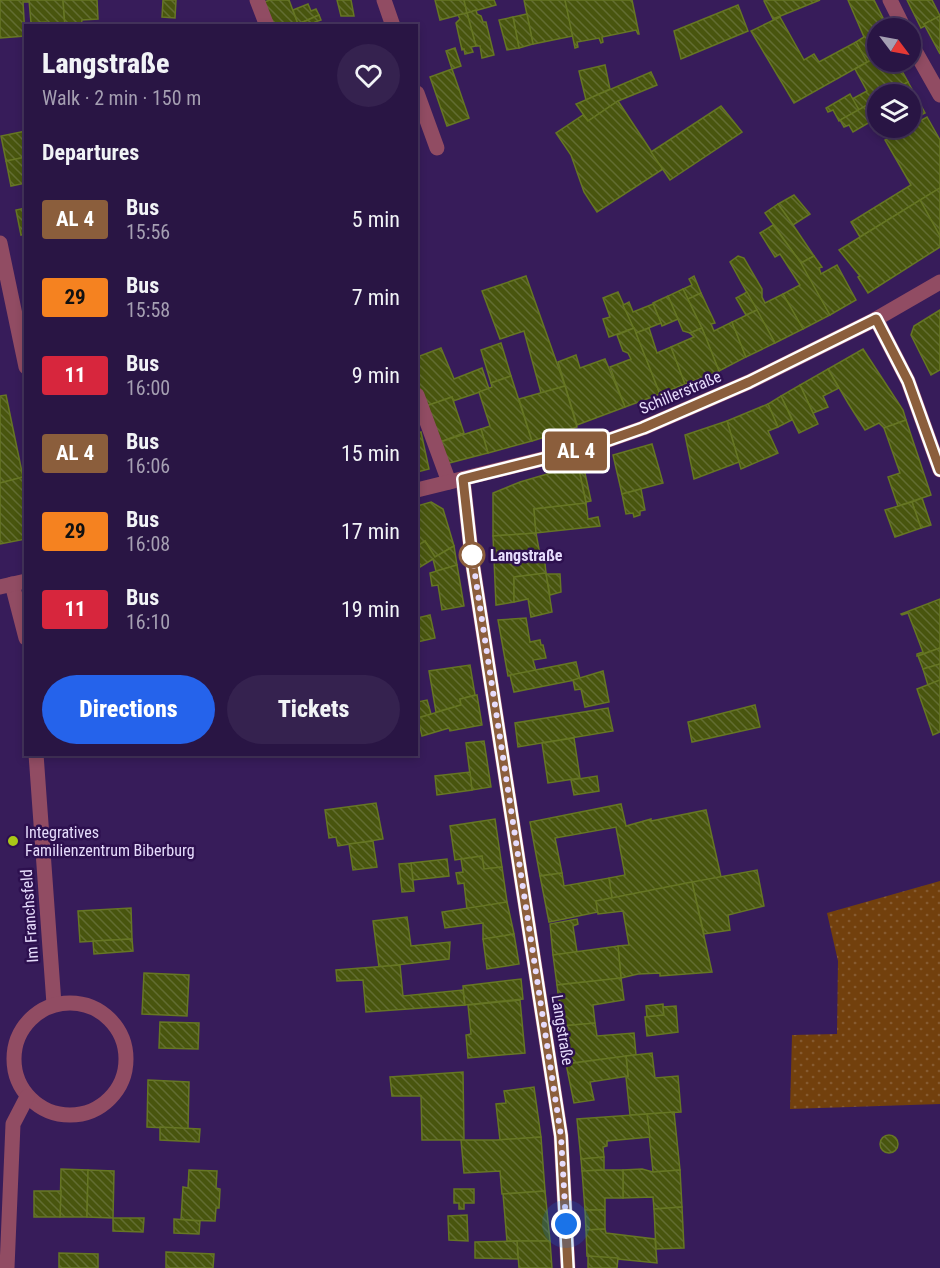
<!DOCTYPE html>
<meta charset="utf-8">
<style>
body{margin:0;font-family:"Roboto Condensed",sans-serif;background:#35224f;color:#f1f3f6;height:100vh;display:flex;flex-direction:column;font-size:22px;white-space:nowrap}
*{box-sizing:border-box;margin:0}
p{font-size:20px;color:#a59fb2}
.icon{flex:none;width:33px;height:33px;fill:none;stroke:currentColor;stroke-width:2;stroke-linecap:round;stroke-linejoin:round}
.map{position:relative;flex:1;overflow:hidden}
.panel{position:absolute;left:24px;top:24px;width:394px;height:732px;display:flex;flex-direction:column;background:#291544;border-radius:0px;box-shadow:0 3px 9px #0003,0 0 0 2px #45345d}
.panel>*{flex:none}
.badge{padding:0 12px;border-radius:4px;font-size:21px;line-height:39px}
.needle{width:39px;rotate:122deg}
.tools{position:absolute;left:867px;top:18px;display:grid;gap:12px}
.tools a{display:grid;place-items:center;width:54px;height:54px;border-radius:50%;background:#291544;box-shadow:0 3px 9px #0003,0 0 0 2px #45345d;font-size:30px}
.you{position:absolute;width:30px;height:30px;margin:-15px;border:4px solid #fff;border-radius:50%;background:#1a73e8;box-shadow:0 0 0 9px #1a73e833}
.map>.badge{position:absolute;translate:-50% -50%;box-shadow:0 0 0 3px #fff}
h2{padding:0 18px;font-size:22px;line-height:54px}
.round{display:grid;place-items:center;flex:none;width:63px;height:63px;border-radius:32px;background:#35224f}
.headline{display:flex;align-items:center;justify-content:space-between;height:102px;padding:0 18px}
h1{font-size:28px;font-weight:800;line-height:45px}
.button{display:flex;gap:12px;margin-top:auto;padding:12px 18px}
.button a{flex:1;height:69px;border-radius:36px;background:#2563eb;color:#fff;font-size:24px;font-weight:800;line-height:69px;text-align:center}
.button a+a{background:#35224f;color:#f1f3f6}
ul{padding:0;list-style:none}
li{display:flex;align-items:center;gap:18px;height:78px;padding:0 18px}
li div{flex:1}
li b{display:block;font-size:22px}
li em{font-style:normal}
li .badge{min-width:66px;font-weight:700;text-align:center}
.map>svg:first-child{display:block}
.grass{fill:url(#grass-dots)}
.building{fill:url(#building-back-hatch);stroke:#667624;stroke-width:1.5}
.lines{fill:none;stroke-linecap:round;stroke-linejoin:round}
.lane{stroke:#914c63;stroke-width:15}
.street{stroke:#914c63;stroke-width:15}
.line-casing{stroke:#fff;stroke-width:14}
.line{stroke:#8b5e3c;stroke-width:9}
.walk{stroke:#e6dcfc;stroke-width:6;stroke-dasharray:0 10.8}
.stop-dot{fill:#fff;stroke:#8b5e3c;stroke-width:3}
.poi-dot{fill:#aac717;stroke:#2d104f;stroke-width:2}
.labels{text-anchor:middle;stroke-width:5;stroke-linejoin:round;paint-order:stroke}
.street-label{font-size:16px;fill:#e6dcfc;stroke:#2d104f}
.stop-label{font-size:16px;font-weight:bold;fill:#e6dcfc;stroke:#2d104f;text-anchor:start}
.poi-label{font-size:16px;fill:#e6dcfc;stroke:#2d104f;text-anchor:start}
</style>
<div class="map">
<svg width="940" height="1268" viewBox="0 0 940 1268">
<defs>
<pattern id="grass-dots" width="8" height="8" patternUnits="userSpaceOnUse" patternTransform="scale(1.5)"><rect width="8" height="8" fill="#72400d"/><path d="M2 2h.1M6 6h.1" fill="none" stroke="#865b31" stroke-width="1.8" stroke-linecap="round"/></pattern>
<pattern id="building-back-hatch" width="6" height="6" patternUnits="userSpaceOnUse" patternTransform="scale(1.5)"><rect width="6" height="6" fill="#48550e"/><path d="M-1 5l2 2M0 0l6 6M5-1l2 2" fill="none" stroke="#626d32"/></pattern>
</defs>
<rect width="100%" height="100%" fill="#371c5a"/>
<!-- grass -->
<path class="grass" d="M940 881V1104L790 1109 792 1035 837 1034 838 961 827 913Z"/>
<!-- building -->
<g class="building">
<path d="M0 0H29L30 2H23L25 36 0 38Z"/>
<path d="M29 0H63L65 26H46V22L31 23Z"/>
<path d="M63 0H97L98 19 82 20 81 26H65Z"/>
<path d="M163 0H176L175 18 162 17Z"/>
<path d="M270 0H289L298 24 274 26 264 2Z"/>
<path d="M337 0H351L354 16H341Z"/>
<path d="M435 0H464L467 13 440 20Z"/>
<path d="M464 0H494L496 5 467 13Z"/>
<path d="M524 0H565L573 36 533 44Z"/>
<path d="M565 0H632L639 34H638L636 30 602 37 603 42 601 43 599 38 577 42 578 47 575 48Z"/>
<path d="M767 0H820L773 19 764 1Z"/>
<path d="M848 0H874L888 28H878V56L867 62 856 42 864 37Z"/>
<path d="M907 0H932L940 16 924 24 925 26 921 28Z"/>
<path d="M308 4 311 11 316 9 319 15 298 24 293 10Z"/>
<path d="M738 5 748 31 681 59 674 31Z"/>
<path d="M476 10 477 14 481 16 483 22H486L494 55 482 58 480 46H476L467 13Z"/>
<path d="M467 13 476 46 471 47 473 52 465 54 464 49 462 50 456 23 460 19 458 15Z"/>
<path d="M527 14 533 44 519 48 513 17Z"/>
<path d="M319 15 321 20 315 22 316 26H294Z"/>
<path d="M940 16V54L924 24Z"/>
<path d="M513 17 519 48 507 50 499 20Z"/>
<path d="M780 17 804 60 814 54 819 62 856 42 867 62 794 103 751 31Z"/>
<path d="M455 48 461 66 452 69 446 51Z"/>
<path d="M878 56V62H897L908 82 886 94H878V99L859 110 852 99 867 91 855 69Z"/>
<path d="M605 65 610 89 586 100 579 71Z"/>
<path d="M452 69 469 118 447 126 430 77Z"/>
<path d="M651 72 657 85 618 101 588 121 576 104Z"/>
<path d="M908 82 925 113 910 121V94H886Z"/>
<path d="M850 94 859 110 839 121 833 110 828 112 826 108Z"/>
<path d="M618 101 663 169 597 212 584 192 571 155 556 133 583 115 588 121Z"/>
<path d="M869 104 877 118 853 132 849 125 844 127 840 120Z"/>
<path d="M721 106 742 132 670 180 651 152Z"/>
<path d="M927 117 940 140V188L860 237 851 222 911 185 885 140Z"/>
<path d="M26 131V157L6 161 1 136Z"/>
<path d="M26 157V183L11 186 6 161Z"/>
<path d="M940 188V236L920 200Z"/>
<path d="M794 195 810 214 793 225 778 204Z"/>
<path d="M920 200 940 236V247L868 293 858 277 860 276 839 250Z"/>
<path d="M778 204 793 225 814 256 801 263 765 213Z"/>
<path d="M26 208V234L21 235 16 210Z"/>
<path d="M773 225 804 267 830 315 803 329 783 294 800 285 780 254 775 257 760 233Z"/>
<path d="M738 256 744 258 762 289V297L765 303 783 294 803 329 775 343 730 262Z"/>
<path d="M814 256 822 267 819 268 821 274 837 265 856 300 830 315 801 263Z"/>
<path d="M526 276 565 386 541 393 524 331 500 339 482 291Z"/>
<path d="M694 276 701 293 688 299 683 289 692 285 689 279Z"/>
<path d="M683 289 702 328 690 333 683 331 668 296Z"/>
<path d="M618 292 634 328 609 337 603 319 610 317 603 298Z"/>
<path d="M747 292 757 310 746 315 736 298Z"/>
<path d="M701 293 715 323 711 324 714 331 732 322 746 357 719 371 702 328 688 299Z"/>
<path d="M668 296 678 319 662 326 653 303Z"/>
<path d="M629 302 633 312 653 304 661 323 636 333 623 305Z"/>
<path d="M757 310 775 343 746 357 732 322Z"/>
<path d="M940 310V370L931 375 911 335 914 326Z"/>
<path d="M634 328 660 394 625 407 610 367 631 359 628 353 623 351 617 335Z"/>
<path d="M649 328 657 353 671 347 685 384 660 394 636 333Z"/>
<path d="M702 328 719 371 685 384 671 347 694 337 690 333Z"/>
<path d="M501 343 511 376 491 383 481 350Z"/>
<path d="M441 348 454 379 482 368 489 389 453 401 452 397 426 406 417 383V357Z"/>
<path d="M863 349 903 410 906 420 884 428 879 423 865 430 848 403 828 369Z"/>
<path d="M576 355 580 368 605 359 625 407 577 425 558 362Z"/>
<path d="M828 369 839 388 823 396 828 407 813 413 800 385Z"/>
<path d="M511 376 532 441 488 453 481 429 490 426 479 392 492 387 491 383Z"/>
<path d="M800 385 818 424 799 433 781 396Z"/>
<path d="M565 386 577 427 532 441 519 399Z"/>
<path d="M6 395 23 477 0 483V396Z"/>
<path d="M781 396 792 420 778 427 768 404Z"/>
<path d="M452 397 464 433 440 442 426 406Z"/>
<path d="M768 404 778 427 768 431 778 453 741 469 727 421Z"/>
<path d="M906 420 931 495 898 506 888 477 900 473 884 428Z"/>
<path d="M727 421 739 462 694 479 685 435Z"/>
<path d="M481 429 488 453 449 463 440 442Z"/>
<path d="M421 432 429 469 417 472V433Z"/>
<path d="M652 444 663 483 622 494 613 455Z"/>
<path d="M583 464 591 501 586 502 578 465Z"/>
<path d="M578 465 586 503 534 509 536 533 493 536V493L520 482Z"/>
<path d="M23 477 26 488V539L0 544V483Z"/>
<path d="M641 489 645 510 640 511V515L634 517 633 513 626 514 622 494Z"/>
<path d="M922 498 931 525 921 528 912 502Z"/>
<path d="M431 502 443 509 454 546 435 557 425 541 417 546V506Z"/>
<path d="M912 502 921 528 895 537 885 510Z"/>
<path d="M586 503 588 519 598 517 600 526 536 533 534 509Z"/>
<path d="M536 533 540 555 544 554 546 573 514 577V602L496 605 493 536Z"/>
<path d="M425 541 435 557 454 546 457 565 436 571 433 559 417 569V546Z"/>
<path d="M457 565 464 606 442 610 438 585 432 586 430 573Z"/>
<path d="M546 573 552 612 531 617 528 599 514 602V577Z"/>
<path d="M546 574H560L561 592 550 595Z"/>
<path d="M940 599V648L917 656V654L923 652 908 613 902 615 901 614Z"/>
<path d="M430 615 435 638 417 642V618Z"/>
<path d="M526 618 530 642 540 640 541 645H543L546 658 533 660 536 671 508 676 498 620Z"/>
<path d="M940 648V664L923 669 918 656Z"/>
<path d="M576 662 580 679 514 692 510 675Z"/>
<path d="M940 664V680L928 685 923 669Z"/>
<path d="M470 665 475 695 460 699 461 705 436 712 429 671Z"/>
<path d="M603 671 609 702 585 707 581 689 575 690 573 680Z"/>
<path d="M940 680V732L933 735 917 689Z"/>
<path d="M477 695 482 725 450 731 449 728 422 736 418 718 461 705 460 699Z"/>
<path d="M427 700 431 714 417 718V702Z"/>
<path d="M755 705 760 727 692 742 688 722Z"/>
<path d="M608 708 613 731 518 747 515 723Z"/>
<path d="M574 738 580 778 548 783 542 743Z"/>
<path d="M484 741 491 787 472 790 466 743Z"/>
<path d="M470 772 472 790 437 795 435 776Z"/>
<path d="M597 776 599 791 574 795 571 780Z"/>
<path d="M376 803 383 839 338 846 336 837 329 838 325 810Z"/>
<path d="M621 804 626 826 651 819V821L706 810 721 877 612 898 609 878 625 875 616 827 555 838 562 873 540 876 530 822Z"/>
<path d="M495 819 502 867 484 869 482 856 455 860 450 826Z"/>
<path d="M373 841 377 867 353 870 349 844Z"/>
<path d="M482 856 484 869 502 867 507 902 467 909 464 883 458 884 456 873 463 872 461 859Z"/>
<path d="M447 859 449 876 413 880 411 863Z"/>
<path d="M411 863 414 891 402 892 399 864Z"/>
<path d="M757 870 764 906 728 915 730 930 704 934 692 882Z"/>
<path d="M562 873 564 886 609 878 612 898 596 901 598 912 549 922 540 876Z"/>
<path d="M692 882 712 972 660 976V973L638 974 621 978 618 946 629 945 623 911 598 914 596 901Z"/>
<path d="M507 902 514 934 483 939V923L445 928 442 912Z"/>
<path d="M131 908 132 939 80 942 78 911Z"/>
<path d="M407 917 411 946 450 942 449 959 379 967 373 921Z"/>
<path d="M577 919 578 924 573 926 577 952 553 955 550 924Z"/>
<path d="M514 934 519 964 487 969 483 939Z"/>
<path d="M132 939 133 951 94 954 93 941Z"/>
<path d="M618 946 621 978 557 985 553 955Z"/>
<path d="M400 965 403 996 463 990 465 1005 366 1012 363 980 337 981 336 970Z"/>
<path d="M144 973 189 975 187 1016 142 1014Z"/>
<path d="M621 978 624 1000 593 1005 595 1023 562 1026 557 985Z"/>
<path d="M521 979 523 999 465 1005 463 986Z"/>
<path d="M520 1000 525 1053 468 1058 466 1035 471 1034 468 1005Z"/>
<path d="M663 1004 664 1015 647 1017 646 1006Z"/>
<path d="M676 1006 678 1032 647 1036 645 1017 664 1015 663 1007Z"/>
<path d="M160 1022 199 1023 198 1049 159 1048Z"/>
<path d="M595 1023 597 1036 634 1033 636 1055 566 1064 562 1026Z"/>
<path d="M652 1053 655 1078 678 1076 681 1112 630 1115 626 1077 628 1076 626 1056Z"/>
<path d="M626 1056 628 1076 590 1082 594 1100 574 1103 566 1064Z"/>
<path d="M463 1072 464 1140H422L421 1096H392L390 1077Z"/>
<path d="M148 1080 189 1082 188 1129 147 1127Z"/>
<path d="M534 1087 541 1137 500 1140 496 1104 506 1103 504 1091Z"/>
<path d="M674 1112 680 1170 653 1172 647 1114Z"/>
<path d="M647 1114 650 1137 607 1141V1146L603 1147 604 1157 581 1159 577 1119Z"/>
<path d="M160 1127 200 1129 199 1142 160 1140Z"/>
<circle cx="889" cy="1144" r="9"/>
<path d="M541 1137 545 1191 502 1194 500 1171 464 1173 461 1140H497Z"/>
<path d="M604 1157V1170L582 1171 581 1159Z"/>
<path d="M61 1169 88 1170 87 1217H60Z"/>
<path d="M642 1169 653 1172 680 1170 682 1207 654 1209 653 1197 623 1198V1170Z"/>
<path d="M88 1170 114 1171 113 1218 87 1217Z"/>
<path d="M189 1170 217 1171 216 1188 220 1189 219 1208H216L215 1221 181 1220 183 1187 188 1188Z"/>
<path d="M604 1170H623V1198H605V1210H585L582 1171Z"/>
<path d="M454 1189H474V1203H464V1209H459V1203H454Z"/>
<path d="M34 1191H61L60 1217H34Z"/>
<path d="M545 1191 550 1241H507L503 1194Z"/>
<path d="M682 1207 684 1248 656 1249 654 1209Z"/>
<path d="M585 1210H605V1229L586 1230Z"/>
<path d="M467 1215 468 1241 449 1240 448 1216Z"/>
<path d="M113 1218H144L143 1232 113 1231Z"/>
<path d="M174 1219 200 1221 199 1234 174 1233Z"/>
<path d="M605 1229 606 1233 655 1239 657 1263 587 1256 586 1230Z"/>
<path d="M517 1241H550L552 1268H519Z"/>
<path d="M517 1241 518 1259 475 1258V1242Z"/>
<path d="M166 1252 214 1254 213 1268H166Z"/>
<path d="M59 1253 98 1254V1268H59Z"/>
<path d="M588 1256 618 1258 617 1268H588Z"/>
</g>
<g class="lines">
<!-- lane -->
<g class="lane">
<path d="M384 0 393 26"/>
<path d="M417 93 437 148"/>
</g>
<!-- street -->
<g class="street">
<path d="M257 0 267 26"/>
<path d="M890 0 904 28"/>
<path d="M910 42 940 95"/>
<path d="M0 243 26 367"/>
<path d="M876 319 908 381 940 470"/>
<path d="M417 395 449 482"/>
<path d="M463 479 472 560 561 1136 568 1268"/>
<path d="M417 490 583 449 643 428 749 382 876 319 940 282"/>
<path d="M12 584 26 638"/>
<path d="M0 587 26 581"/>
<path d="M36 754 54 1004"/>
<circle cx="70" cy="1059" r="56"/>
<path d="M7 1268 13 1124 27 1097"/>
</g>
</g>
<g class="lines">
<defs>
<path id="line" d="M568 1268 561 1136 472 560 463 479 583 449 643 428 749 382 876 319 908 381 940 470"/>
</defs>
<!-- line casing -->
<use href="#line" class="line-casing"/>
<!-- line -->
<use href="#line" class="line"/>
<!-- walk -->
<path class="walk" d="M472 555 561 1136 566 1224"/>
</g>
<!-- markers -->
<circle class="stop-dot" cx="472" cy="555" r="12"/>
<circle class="poi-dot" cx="13" cy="841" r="6"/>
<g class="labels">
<!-- street labels -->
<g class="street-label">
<text transform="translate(680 392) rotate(-23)" y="6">Schillerstraße</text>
<text transform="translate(29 916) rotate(-94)" y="6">Im Franchsfeld</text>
<text transform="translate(563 1030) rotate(81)" y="6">Langstraße</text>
</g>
<!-- stop labels -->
<g class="stop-label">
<text x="490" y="561">Langstraße</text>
</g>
<!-- poi labels -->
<g class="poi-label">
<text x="25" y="838">Integratives<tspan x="25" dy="18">Familienzentrum Biberburg</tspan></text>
</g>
</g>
</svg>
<div class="tools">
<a><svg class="needle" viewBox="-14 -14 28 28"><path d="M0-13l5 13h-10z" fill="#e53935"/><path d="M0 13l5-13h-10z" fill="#a59fb2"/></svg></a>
<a><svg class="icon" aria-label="layers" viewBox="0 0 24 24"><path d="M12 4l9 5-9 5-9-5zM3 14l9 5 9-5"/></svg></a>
</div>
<div class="you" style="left:566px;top:1224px"></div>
<b class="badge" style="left:576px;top:451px;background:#8b5e3c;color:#fff">AL 4</b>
<section class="panel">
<div class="headline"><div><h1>Langstraße</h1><p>Walk · 2 min · 150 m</p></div><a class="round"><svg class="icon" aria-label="heart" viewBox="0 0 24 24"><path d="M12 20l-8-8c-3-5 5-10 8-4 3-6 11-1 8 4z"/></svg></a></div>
<h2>Departures</h2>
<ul>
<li><span class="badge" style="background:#8b5e3c;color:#fff">AL 4</span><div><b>Bus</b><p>15:56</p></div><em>5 min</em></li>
<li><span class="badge" style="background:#f58220;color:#111">29</span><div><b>Bus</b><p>15:58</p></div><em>7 min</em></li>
<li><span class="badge" style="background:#d7263d;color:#fff">11</span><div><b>Bus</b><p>16:00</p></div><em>9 min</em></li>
<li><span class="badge" style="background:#8b5e3c;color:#fff">AL 4</span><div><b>Bus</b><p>16:06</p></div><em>15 min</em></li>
<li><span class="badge" style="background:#f58220;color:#111">29</span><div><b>Bus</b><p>16:08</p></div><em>17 min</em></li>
<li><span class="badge" style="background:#d7263d;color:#fff">11</span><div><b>Bus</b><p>16:10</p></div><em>19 min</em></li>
</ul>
<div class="button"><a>Directions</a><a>Tickets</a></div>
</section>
</div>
